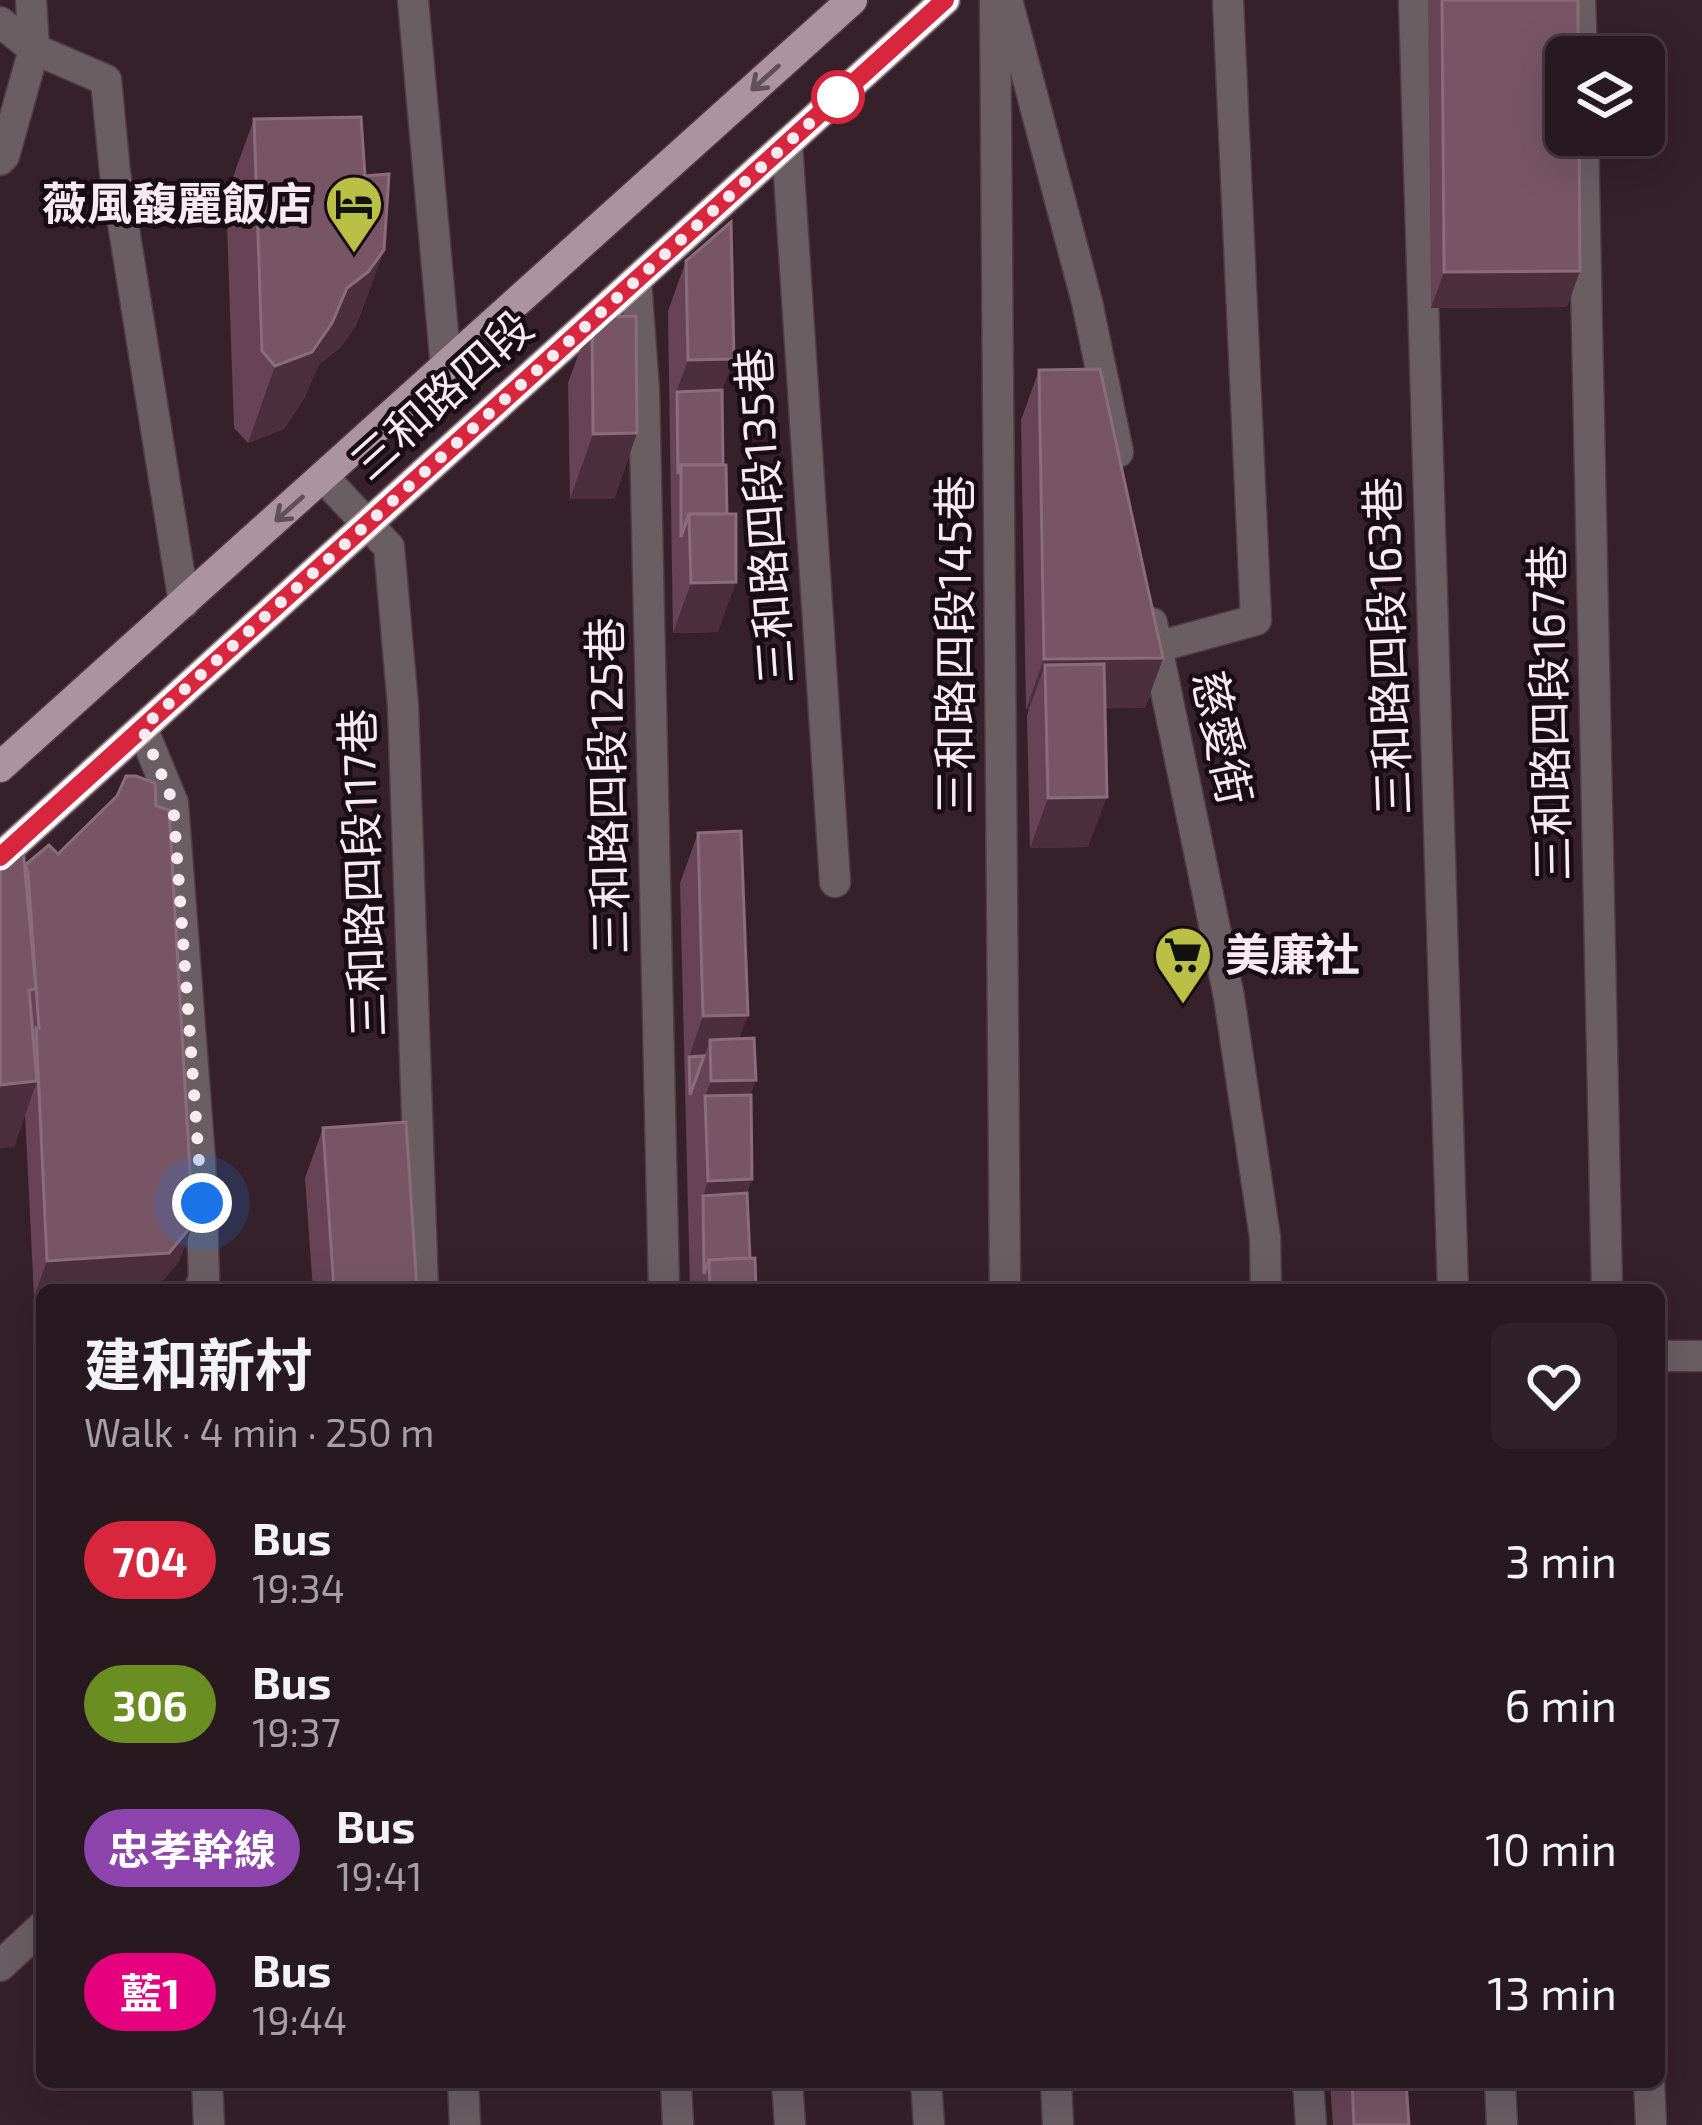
<!DOCTYPE html>
<meta charset="utf-8">
<style>
body{margin:0;font-family:"Exo 2","Noto Sans TC",sans-serif;background:#302129;color:#f1f3f6;height:100vh;display:flex;flex-direction:column;font-size:45px;white-space:nowrap}
*{box-sizing:border-box;margin:0}
p{font-size:39px;color:#a5a0a5}
.icon{flex:none;width:66px;height:66px;fill:none;stroke:currentColor;stroke-width:2;stroke-linecap:round;stroke-linejoin:round}
.map{position:relative;flex:1;overflow:hidden}
.side{position:absolute;left:36px;top:1284px;width:1629px;height:804px;display:flex;flex-direction:column;background:#281820;border-radius:18px;box-shadow:0 12px 48px #0002,0 0 0 3px #44373e}
.side>*{flex:none}
.badge{padding:0 24px;border-radius:39px;font-size:42px;line-height:78px}
.controls{position:absolute;left:1545px;top:36px;display:grid;gap:24px}
.controls a{display:grid;place-items:center;width:120px;height:120px;border-radius:18px;background:#281820;box-shadow:0 12px 48px #0002,0 0 0 3px #44373e;font-size:60px}
.you{position:absolute;width:60px;height:60px;margin:-30px;border:9px solid #fff;border-radius:50%;background:#1a73e8;box-shadow:0 0 0 18px #1a73e833}
.map>.badge{position:absolute;translate:-50% -50%;box-shadow:0 0 0 6px #fff}
.round{display:grid;place-items:center;flex:none;width:126px;height:126px;border-radius:18px;background:#302129}
.head{display:flex;align-items:center;justify-content:space-between;height:204px;padding:0 48px}
h1{font-size:57px;font-weight:700;line-height:90px}
ul{padding:0;list-style:none}
li{display:flex;align-items:center;gap:36px;height:144px;padding:0 48px}
li div{flex:1}
li b{display:block;font-size:45px}
li em{font-style:normal}
li .badge{min-width:132px;font-weight:700;text-align:center}
.map>svg:first-child{display:block}
.lines{fill:none;stroke-linecap:round;stroke-linejoin:round}
.minor-casing{stroke:#513c46;stroke-width:33}
.major-casing{stroke:#513c46;stroke-width:33}
.minor{stroke:#6a5e63;stroke-width:30}
.major{stroke:#ac949e;stroke-width:30}
.wall{fill:#674355}
.shaded-wall{fill:#4d2e3d}
.building{fill:#775565;stroke:#8b6c7b;stroke-width:3}
.oneway{stroke:#625058}
.line-casing{stroke:#fff;stroke-width:27}
.line{stroke:#d7263d;stroke-width:18}
.walk{stroke:#f9e9f0;stroke-width:12;stroke-dasharray:0 21.6}
.stop-dot{fill:#fff;stroke:#d7263d;stroke-width:6}
.labels{text-anchor:middle;stroke-width:9;stroke-linejoin:round;paint-order:stroke}
.poi-label{font-size:45px;font-weight:bold;fill:#f9e9f0;stroke:#170d12;text-anchor:end}
.street-label{font-size:45px;fill:#f9e9f0;stroke:#170d12}
</style>
<div class="map">
<svg width="1702" height="2125" viewBox="0 0 1702 2125">
<rect width="100%" height="100%" fill="#36202a"/>
<g class="lines">
<defs>
<g id="minor">
<path d="M31 0 34 49 106 80 115 173 184 603"/>
<path d="M413 0 446 367"/>
<path d="M995 0 1005 1290"/>
<path d="M1007 0 1087 302 1118 452"/>
<path d="M1414 0 1453 1290"/>
<path d="M1580 0 1582 57"/>
<path d="M0 22 34 49 4 156 0 160"/>
<path d="M1583 135 1607 1290"/>
<path d="M787 143 835 882"/>
<path d="M636 280 644 391 664 1290"/>
<path d="M324 478 389 547 403 706 423 1290"/>
<path d="M1152 623 1229 997 1265 1237 1266 1290"/>
<path d="M1157 647 1256 620 1228 0"/>
<path d="M142 728 173 803 200 1160 204 1278 199 1290"/>
<path d="M1659 1356H1702"/>
<path d="M0 1966 42 1927"/>
<path d="M207 2082 209 2125"/>
<path d="M463 2082 465 2125"/>
<path d="M676 2082 678 2125"/>
<path d="M787 2082 790 2125"/>
<path d="M926 2082 929 2125"/>
<path d="M1056 2082 1058 2125"/>
<path d="M1308 2082 1311 2125"/>
<path d="M1500 2082 1502 2125"/>
<path d="M1649 2082 1651 2125"/>
</g>
<g id="major">
<path d="M0 767 852 0"/>
<path d="M0 857 945 0"/>
</g>
</defs>
<!-- minor casing -->
<use href="#minor" class="minor-casing"/>
<!-- major casing -->
<use href="#major" class="major-casing"/>
<!-- minor -->
<use href="#minor" class="minor"/>
<!-- major -->
<use href="#major" class="major"/>
</g>
<!-- wall -->
<g class="wall">
<path d="M1428 0H1578L1567 307 1431 308Z"/>
<path d="M254 119 365 176 384 250 356 326 340 348 319 364 304 399 284 429 248 443 234 428 226 196Z"/>
<path d="M686 261 722 390 718 632 673 633 668 311Z"/>
<path d="M592 317 637 433 614 499H570L568 383Z"/>
<path d="M1039 370 1163 658 1145 708H1105L1088 847 1030 848 1027 716 1029 709H1026L1021 420Z"/>
<path d="M698 833 751 1095 752 1179 747 1193 750 1258 756 1290H690L680 883Z"/>
<path d="M25 865 180 1260 156 1289 42 1290V1297H34L25 1114 14 1147Z"/>
<path d="M323 1128 417 1290H313L305 1178Z"/>
<path d="M1330 2082H1406L1409 2125H1333Z"/>
</g>
<!-- shaded-wall -->
<g class="shaded-wall">
<path d="M384 250 356 326 340 348 319 364 304 399 284 429 248 443 275 366Z"/>
<path d="M1580 271 1567 307 1431 308 1444 272Z"/>
<path d="M734 359 715 409 677 392 670 410 688 360Z"/>
<path d="M637 433 614 499H570L593 434Z"/>
<path d="M736 582 718 632 673 633 691 583Z"/>
<path d="M1163 658 1145 708 1046 709 1045 665 1029 709H1026L1044 659Z"/>
<path d="M1107 797 1088 847 1030 848 1048 798Z"/>
<path d="M748 1015 730 1065 710 1040 701 1066 689 1057 703 1016Z"/>
<path d="M756 1080 732 1145 705 1096 711 1081Z"/>
<path d="M37 1081 14 1147 0 1148V1085Z"/>
<path d="M752 1179 734 1229 703 1196 708 1181Z"/>
<path d="M193 1224 180 1260 156 1289 42 1290V1297H34L47 1261Z"/>
</g>
<!-- building -->
<g class="building">
<path d="M1442 0H1578V57H1566V135H1579L1580 271 1444 272Z"/>
<path d="M361 117 365 176 389 174 384 250 368 272 347 288 332 323 312 352 275 366 262 351 254 119Z"/>
<path d="M731 222 734 359 688 360 686 261Z"/>
<path d="M636 316 637 433 593 434 592 317Z"/>
<path d="M1100 369 1163 658 1044 659 1039 370Z"/>
<path d="M722 390 723 465H681L678 474 677 392Z"/>
<path d="M681 465H726L727 514H689L681 537Z"/>
<path d="M689 514H736V582L691 583Z"/>
<path d="M1104 664 1107 797 1048 798 1045 665Z"/>
<path d="M126 776H136L155 783 156 806 169 810 193 1224 169 1253 47 1261 36 1028H39L28 872 25 865 49 845 58 854 117 796Z"/>
<path d="M741 831 748 1015 703 1016 698 833Z"/>
<path d="M22 838 36 989 29 990 37 1081 0 1085V856Z"/>
<path d="M754 1038 756 1080 711 1081 710 1040Z"/>
<path d="M704 1056 690 1095 689 1057Z"/>
<path d="M751 1095 752 1179 708 1181 705 1096Z"/>
<path d="M406 1122 417 1290H334L323 1128Z"/>
<path d="M747 1193 750 1258 709 1260 704 1274 703 1196Z"/>
<path d="M755 1258 756 1290H710L709 1260Z"/>
<path d="M1352 2082H1406L1409 2125H1354Z"/>
</g>
<!-- one-way arrows -->
<defs><path id="oneway-shaft" d="M-6 0H5M1.5-3L5.5 0L1.5 3" fill="none" stroke-width="1.6" stroke-linecap="round" stroke-linejoin="round" transform="scale(3)"/></defs>
<g class="oneway">
<use href="#oneway-shaft" transform="translate(765 78) rotate(138)"/>
<use href="#oneway-shaft" transform="translate(289 509) rotate(138)"/>
</g>
<g class="lines">
<defs>
<path id="line" d="M0 857 945 0"/>
</defs>
<!-- line casing -->
<use href="#line" class="line-casing"/>
<!-- line -->
<use href="#line" class="line"/>
<!-- walk -->
<path class="walk" d="M202 1203 173 802 142 728 854 83 838 97"/>
</g>
<!-- icons -->
<defs>
<symbol id="hotel-pin" viewBox="-11 -11 22 30"><path d="M0 17L-7.5 6A9.5 9.5 0 1 1 7.5 6Z" fill="#bac046" stroke="#170d12"/><path d="M-6-4.5h1.5V1H6V5H4.5V3h-9V5H-6ZM-4 0a1.8 1.8 0 1 1 3.6 0ZM.5 0V-2.5h3Q6-2.5 6 0Z" fill="#111"/></symbol>
<symbol id="supermarket-pin" viewBox="-11 -11 22 30"><path d="M0 17L-7.5 6A9.5 9.5 0 1 1 7.5 6Z" fill="#bac046" stroke="#170d12"/><path d="M-6-5.5h2.5l.6 2H6L4.5 2H-2.5L-4.4-4H-6ZM-1.5 3.2a1.3 1.3 0 1 0 .1 0ZM3 3.2a1.3 1.3 0 1 0 .1 0Z" fill="#111"/></symbol>
</defs>
<g fill-rule="evenodd">
<use href="#hotel-pin" x="321" y="171" width="66" height="90"/>
<use href="#supermarket-pin" x="1150" y="922" width="66" height="90"/>
</g>
<!-- markers -->
<circle class="stop-dot" cx="838" cy="97" r="24"/>
<g class="labels">
<!-- poi labels -->
<g class="poi-label">
<text x="312" y="220">薇風馥麗飯店</text>
<text x="1225" y="971" text-anchor="start">美廉社</text>
</g>
<!-- street labels -->
<g class="street-label">
<text transform="translate(442 395) rotate(-42)" y="16">三和路四段</text>
<text transform="translate(765 516) rotate(-94)" y="16">三和路四段135巷</text>
<text transform="translate(955 645) rotate(-90)" y="16">三和路四段145巷</text>
<text transform="translate(1388 646) rotate(-92)" y="16">三和路四段163巷</text>
<text transform="translate(1550 713) rotate(-91)" y="16">三和路四段167巷</text>
<text transform="translate(1222 738) rotate(78)" y="16">慈愛街</text>
<text transform="translate(608 786) rotate(-91)" y="16">三和路四段125巷</text>
<text transform="translate(363 873) rotate(-92)" y="16">三和路四段117巷</text>
</g>
</g>
</svg>
<div class="controls">
<a><svg class="icon" aria-label="layers" viewBox="0 0 24 24"><path d="M12 4l9 5-9 5-9-5zM3 14l9 5 9-5"/></svg></a>
</div>
<div class="you" style="left:202px;top:1203px"></div>
<section class="side">
<div class="head"><div><h1>建和新村</h1><p>Walk · 4 min · 250 m</p></div><a class="round"><svg class="icon" aria-label="heart" viewBox="0 0 24 24"><path d="M12 20l-8-8c-3-5 5-10 8-4 3-6 11-1 8 4z"/></svg></a></div>
<ul>
<li><span class="badge" style="background:#d7263d;color:#fff">704</span><div><b>Bus</b><p>19:34</p></div><em>3 min</em></li>
<li><span class="badge" style="background:#6b8e23;color:#fff">306</span><div><b>Bus</b><p>19:37</p></div><em>6 min</em></li>
<li><span class="badge" style="background:#8e44ad;color:#fff">忠孝幹線</span><div><b>Bus</b><p>19:41</p></div><em>10 min</em></li>
<li><span class="badge" style="background:#e6007e;color:#fff">藍1</span><div><b>Bus</b><p>19:44</p></div><em>13 min</em></li>
</ul>
</section>
</div>
